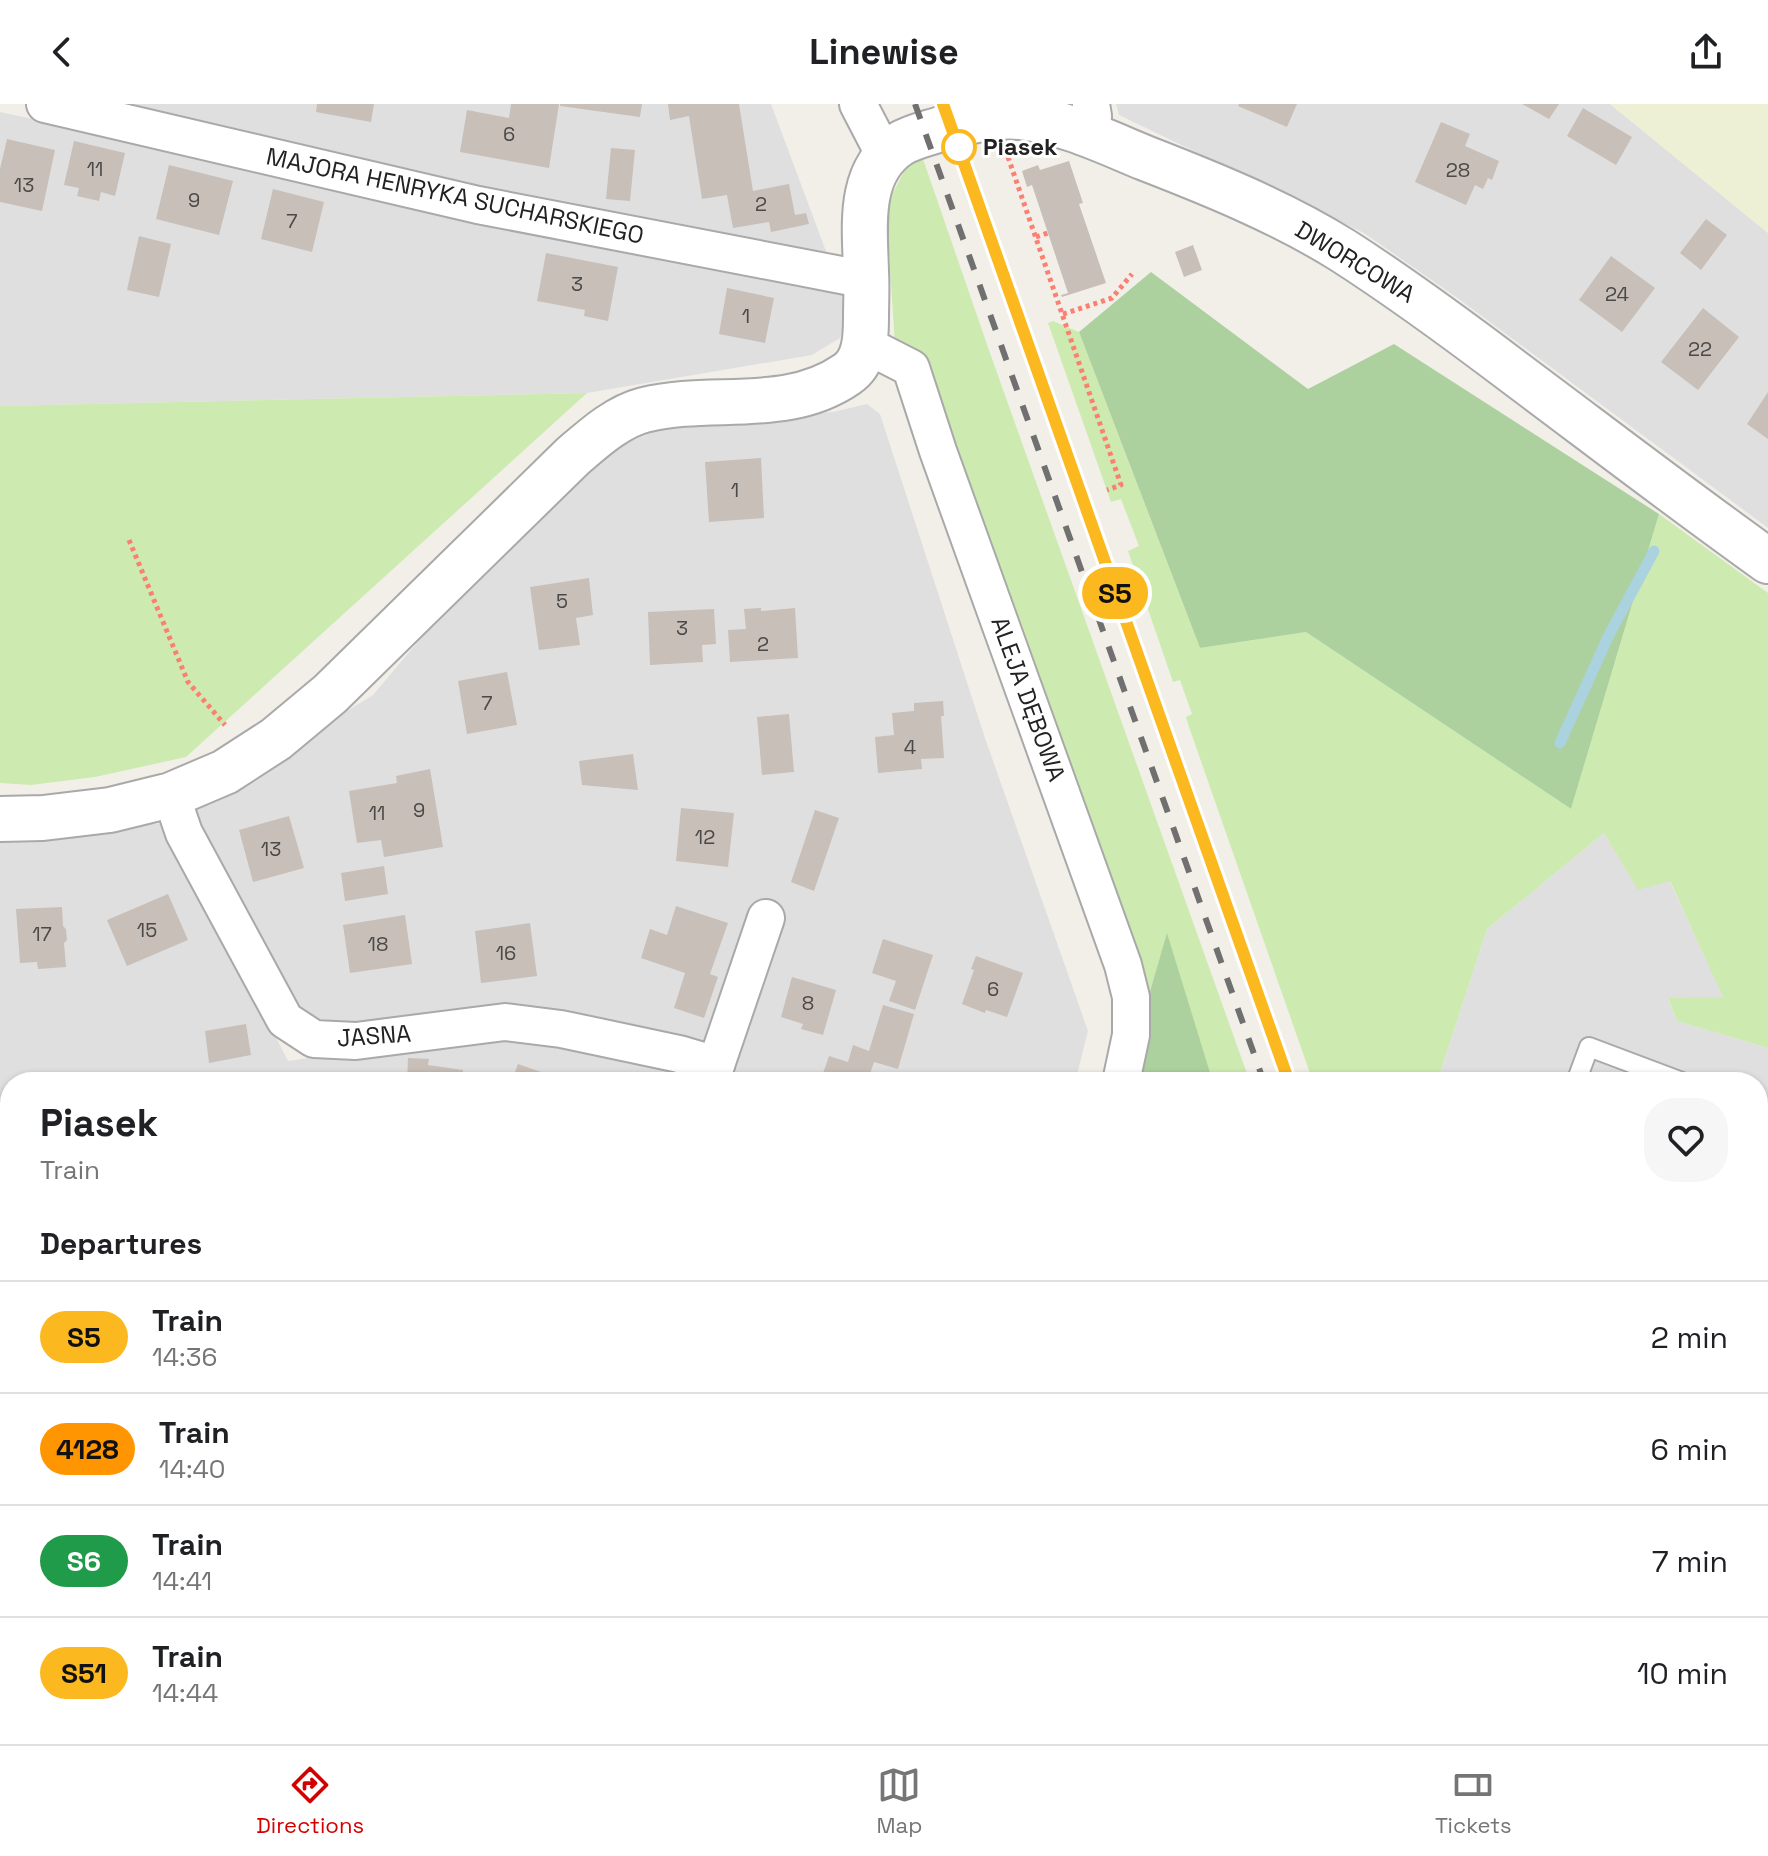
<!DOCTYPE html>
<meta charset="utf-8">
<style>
body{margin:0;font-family:"Space Grotesk",sans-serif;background:#f6f6f6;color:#202124;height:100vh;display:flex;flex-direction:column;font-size:30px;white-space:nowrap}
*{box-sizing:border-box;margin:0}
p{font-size:26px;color:#757577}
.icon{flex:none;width:44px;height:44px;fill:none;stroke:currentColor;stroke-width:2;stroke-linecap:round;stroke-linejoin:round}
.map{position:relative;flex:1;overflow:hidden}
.panel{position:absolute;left:0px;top:968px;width:1768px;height:672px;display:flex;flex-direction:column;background:#fff;border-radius:32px 32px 0 0;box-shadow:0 2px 6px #0004}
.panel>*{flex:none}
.badge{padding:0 16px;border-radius:26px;font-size:28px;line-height:52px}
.map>.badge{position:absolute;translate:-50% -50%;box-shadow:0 0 0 4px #fff}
h2{padding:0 40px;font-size:30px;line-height:72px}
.round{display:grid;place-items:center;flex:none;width:84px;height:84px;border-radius:32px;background:#f6f6f6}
.head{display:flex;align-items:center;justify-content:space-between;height:136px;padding:0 40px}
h1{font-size:38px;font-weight:700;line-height:60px}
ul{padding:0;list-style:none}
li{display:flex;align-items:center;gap:24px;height:112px;padding:0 40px;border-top:2px solid #e0e0e0}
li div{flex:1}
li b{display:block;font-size:30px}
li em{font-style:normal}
li .badge{min-width:88px;font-weight:700;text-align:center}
header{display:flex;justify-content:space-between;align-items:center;height:104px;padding:0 40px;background:#fff;font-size:36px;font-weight:700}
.tab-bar{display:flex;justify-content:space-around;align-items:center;height:112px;border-top:2px solid #e0e0e0;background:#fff;font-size:22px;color:#757577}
.tab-bar a{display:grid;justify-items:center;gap:4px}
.tab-bar .on{color:#d40000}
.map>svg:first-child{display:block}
.residential{fill:#e0dfdf}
.farmland{fill:#eef0d5}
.grass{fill:#cdebb0}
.forest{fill:#add19e}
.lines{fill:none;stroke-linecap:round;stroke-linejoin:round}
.stream{stroke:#aad3df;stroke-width:11}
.building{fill:#c7bfb8}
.service-casing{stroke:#a9a9a9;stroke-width:22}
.minor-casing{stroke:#a9a9a9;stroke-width:40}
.tertiary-casing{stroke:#a9a9a9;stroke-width:48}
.path{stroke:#fa8072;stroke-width:5;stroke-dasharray:4 4;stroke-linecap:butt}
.service{stroke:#fff;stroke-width:18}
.minor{stroke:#fff;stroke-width:36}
.tertiary{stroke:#fff;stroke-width:44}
.rail{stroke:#707070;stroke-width:6;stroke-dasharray:16 16;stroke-linecap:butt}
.line-casing{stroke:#fff;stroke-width:18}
.line{stroke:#fbb81f;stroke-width:12}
.stop-dot{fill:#fff;stroke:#fbb81f;stroke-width:4}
.labels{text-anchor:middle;stroke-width:6;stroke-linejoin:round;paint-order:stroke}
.number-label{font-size:20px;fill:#4b4948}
.stop-label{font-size:24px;font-weight:bold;fill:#222;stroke:#fff;text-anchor:start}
.street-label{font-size:24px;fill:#222;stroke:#fff}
</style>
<header><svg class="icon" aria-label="back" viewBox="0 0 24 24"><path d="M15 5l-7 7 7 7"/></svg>Linewise<svg class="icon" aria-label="share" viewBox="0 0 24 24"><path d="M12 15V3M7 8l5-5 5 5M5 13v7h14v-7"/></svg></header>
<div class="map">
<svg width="1768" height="1640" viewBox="0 0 1768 1640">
<rect width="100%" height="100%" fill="#f2efe9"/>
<!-- residential -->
<g class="residential">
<path d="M108 0H771L830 158 233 31Z"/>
<path d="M1116 0H1610L1768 129V424L1456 193 1364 129 1119 11Z"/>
<path d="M0 8 854 190 840 234 812 251 587 289 0 302Z"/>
<path d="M867 300 880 310 985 634 1088 927 1075 978H724L783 811 758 797 708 947 345 926 296 907 236 794 191 703 373 591 470 476 618 343 674 319 833 308Z"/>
<path d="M139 719 166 720 288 957 456 933 508 930 686 962 691 978H10V1110L0 1109V727Z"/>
<path d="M1604 729 1638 785 1669 776 1724 893 1668 895 1677 917 1768 944V1640H1688L1664 1630H1758V978H1437L1487 825Z"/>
<path d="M10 1127V1560L0 1587V1128Z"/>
<path d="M161 1630H893L890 1640H163Z"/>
</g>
<!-- farmland -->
<g class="farmland">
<path d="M1610 0H1768V129L1746 111Z"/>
<path d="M1004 1630H1421L1424 1640H1002Z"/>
</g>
<!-- grass -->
<g class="grass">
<path d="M923 55 990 249 1250 978H1213L1167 831 1146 900 895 241 886 102 910 56Z"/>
<path d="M1053 217 1079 228 1200 544 1306 528 1571 705 1659 410 1768 489V944L1677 917 1668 894 1723 893 1670 777 1638 786 1604 729 1487 825 1437 978H1313L1189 623 1186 613 1192 610 1180 576 1173 578 1128 447 1139 442 1121 395 1111 398 1048 219Z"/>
<path d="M587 289 186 653 95 673 31 681 0 679V302Z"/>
<path d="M10 1560V1630H161L163 1640H0V1587Z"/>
<path d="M1421 1630H1464L1449 1640H1424Z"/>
</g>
<!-- forest -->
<g class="forest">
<path d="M1151 168 1308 285 1394 240 1659 410 1571 705 1306 528 1200 544 1079 228Z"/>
<path d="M1167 829 1213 978H1129L1139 925Z"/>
</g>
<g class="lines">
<!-- stream -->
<path class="stream" d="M1560 639 1609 531 1654 447"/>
</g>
<!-- building -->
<g class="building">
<path d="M317 0H374L371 18 316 8Z"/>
<path d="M511 0H559L549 64 460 48 467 6 509 14Z"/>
<path d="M560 0H642L640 13 560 2Z"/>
<path d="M668 0H739L753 87 789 80 795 111 806 109 809 120 771 128 769 118 733 124 727 91 702 95 689 12 670 16Z"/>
<path d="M1239 0H1297L1287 23 1238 2Z"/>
<path d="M1522 0H1559L1549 15Z"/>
<path d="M1583 4 1632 33 1616 61 1567 32Z"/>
<path d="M1441 18 1470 30 1465 42 1499 57 1492 76 1488 74 1483 85 1475 81 1466 101 1415 78Z"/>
<path d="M7 35 55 46 42 107 0 98V65Z"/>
<path d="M74 37 125 49 115 92 101 88 99 97 77 92 79 84 64 81Z"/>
<path d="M611 44 635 46 630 97 606 95Z"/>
<path d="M1069 57 1083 99 1079 100 1106 179 1062 193 1061 191 1068 189 1032 81 1027 83 1022 67 1038 61 1040 66Z"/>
<path d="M169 61 233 77 219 131 156 115Z"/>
<path d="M273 85 324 98 312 148 261 135Z"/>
<path d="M1706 115 1727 131 1701 166 1680 149Z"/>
<path d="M139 132 171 140 159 193 127 186Z"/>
<path d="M1193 141 1202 166 1184 173 1175 148Z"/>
<path d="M546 149 618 163 608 217 584 212 585 206 537 197Z"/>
<path d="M1611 152 1655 184 1622 228 1579 196Z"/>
<path d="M727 184 774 194 765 239 719 230Z"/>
<path d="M1703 204 1739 233 1698 286 1661 258Z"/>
<path d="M1768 288V335L1747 320Z"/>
<path d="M761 354 764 414 709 418 705 358Z"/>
<path d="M589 474 593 511 576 514 580 541 539 546 530 483Z"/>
<path d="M761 504V507L795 504 798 554 730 558 728 526 746 525 744 505Z"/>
<path d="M714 505 716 540 702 541 703 558 650 561 648 508Z"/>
<path d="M507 568 517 621 467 630 458 577Z"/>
<path d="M943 597 944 612H941L944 654 921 655 922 665 878 669 875 633 894 631 892 609 914 607V599Z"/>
<path d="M789 610 794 668 762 671 757 613Z"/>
<path d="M633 650 638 686 582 681 579 657Z"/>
<path d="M430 665 443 743 384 753 381 736 357 739 349 687 397 679 396 672Z"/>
<path d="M681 704 734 709 728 763 676 757Z"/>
<path d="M815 706 839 714 814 787 791 778Z"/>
<path d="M289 712 304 764 253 778 239 726Z"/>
<path d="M384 762 388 790 345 797 341 769Z"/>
<path d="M168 790 188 836 127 862 107 816Z"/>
<path d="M676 802 728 819 710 870 718 873 704 914 674 904 685 869 641 854 650 825 667 831Z"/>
<path d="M62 803 63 822 66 825 67 836 64 839 66 863 38 865 37 858 20 859 16 805Z"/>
<path d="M405 811 412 860 350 869 343 821Z"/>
<path d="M530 819 537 872 481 879 475 827Z"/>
<path d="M883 835 933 851 915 906 889 897 896 877 872 869Z"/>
<path d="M976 852 1023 869 1007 913 986 906 985 909 962 900 974 866 971 865Z"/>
<path d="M792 873 836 886 823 931 801 925 803 920 781 913Z"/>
<path d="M883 901 914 910 898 965 874 958 867 978H820L829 952 848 958 853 941 869 947Z"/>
<path d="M246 920 251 951 209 959 205 927Z"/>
<path d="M408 954 429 955 428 961 463 966 462 978H407Z"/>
<path d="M518 960 561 975 560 978H511Z"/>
<path d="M613 972 629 978H610Z"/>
<path d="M92 973 93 978H68V976Z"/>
<path d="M1758 1069 1768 1073V1128L1758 1124Z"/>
<path d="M1758 1155 1768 1159V1222L1758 1218Z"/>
<path d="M0 1204 10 1208V1258L6 1268 0 1266Z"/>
<path d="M1764 1478 1768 1480V1535L1761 1532 1758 1534V1492Z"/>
<path d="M0 1480 10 1485V1509L6 1517 0 1514Z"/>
<path d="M674 1630H713L726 1634 724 1640H671Z"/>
<path d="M781 1630H833L830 1640H802L780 1634Z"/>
</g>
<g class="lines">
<defs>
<g id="service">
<path d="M1576 978 1589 943 1682 978"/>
<path d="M1758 1007 1768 1011"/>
</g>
<g id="minor">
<path d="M45 0 478 101 867 176"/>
<path d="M858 0 885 52"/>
<path d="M1091 0 1093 12 1092 33"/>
<path d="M866 241 911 264 938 347 1123 861 1131 893V931L1121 978"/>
<path d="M171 691 184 729 285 916 314 935 356 937 505 918 561 925 679 950 716 961 710 978"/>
<path d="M716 961 766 814"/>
<path d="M0 1124 10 1123"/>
<path d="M1192 1630 1236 1636 1252 1640"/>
<path d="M1537 1636C1569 1628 1592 1630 1624 1640"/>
<path d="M949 1640 951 1630"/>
<path d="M1067 1640 1107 1631 1129 1630"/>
</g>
<path id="tertiary" d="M0 715 43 714 110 706 171 691 225 668 276 635 330 590 573 352C594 334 617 313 644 306 711 289 787 312 847 270 865 258 866 234 866 214 866 199 867 183 866 168 865 123 857 68 900 40 913 32 930 29 944 24 969 17 994 11 1020 13 1063 17 1106 38 1145 54 1212 80 1281 108 1342 146 1403 185 1461 228 1519 272 1602 334 1684 397 1768 457"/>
</defs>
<!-- service casing -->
<use href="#service" class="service-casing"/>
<!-- minor casing -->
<use href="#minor" class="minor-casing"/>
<!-- tertiary casing -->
<use href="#tertiary" class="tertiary-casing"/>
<!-- path -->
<g class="path">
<path d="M1008 53 1121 381 1107 386"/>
<path d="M1036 133 1048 129"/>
<path d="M1063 210 1112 194 1132 170"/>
<path d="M129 436 188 578 225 621"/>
</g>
<!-- service -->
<use href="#service" class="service"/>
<!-- minor -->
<use href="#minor" class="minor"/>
<!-- tertiary -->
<use href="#tertiary" class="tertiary"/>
<!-- rail -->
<g class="rail">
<path d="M915 0 1264 978"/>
<path d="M943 0 1289 978"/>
<path d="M1497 1630 1500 1640"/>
<path d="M1521 1630 1525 1640"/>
</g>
</g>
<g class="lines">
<defs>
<path id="line" d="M943 0 1289 978"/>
</defs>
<!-- line casing -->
<use href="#line" class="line-casing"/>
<!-- line -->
<use href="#line" class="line"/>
</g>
<!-- markers -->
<circle class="stop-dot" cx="959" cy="43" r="16"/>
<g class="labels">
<!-- number labels -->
<g class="number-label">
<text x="509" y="37">6</text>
<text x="95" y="72">11</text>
<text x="1458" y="73">28</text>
<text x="24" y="88">13</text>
<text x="194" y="103">9</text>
<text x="761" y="107">2</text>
<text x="292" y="124">7</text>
<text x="577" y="187">3</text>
<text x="1617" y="197">24</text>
<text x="746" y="219">1</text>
<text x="1700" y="252">22</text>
<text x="735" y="393">1</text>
<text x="562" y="504">5</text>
<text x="682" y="531">3</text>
<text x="763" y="547">2</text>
<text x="487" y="606">7</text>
<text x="910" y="650">4</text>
<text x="419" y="713">9</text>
<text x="377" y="716">11</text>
<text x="705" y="740">12</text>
<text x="271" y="752">13</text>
<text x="147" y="833">15</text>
<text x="42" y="837">17</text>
<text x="378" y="847">18</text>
<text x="506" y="856">16</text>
<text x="993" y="892">6</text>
<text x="808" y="906">8</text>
</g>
<!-- stop labels -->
<g class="stop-label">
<text x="983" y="51">Piasek</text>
</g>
<!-- street labels -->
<g class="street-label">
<text transform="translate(455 92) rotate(12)" y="8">MAJORA HENRYKA SUCHARSKIEGO</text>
<text transform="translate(1355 158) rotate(31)" y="8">DWORCOWA</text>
<text transform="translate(1028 595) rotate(70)" y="8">ALEJA DĘBOWA</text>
<text transform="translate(374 932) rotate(-4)" y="8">JASNA</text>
</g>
</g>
</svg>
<b class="badge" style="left:1115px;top:489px;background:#fbb81f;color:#111">S5</b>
<section class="panel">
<div class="head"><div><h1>Piasek</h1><p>Train</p></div><a class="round"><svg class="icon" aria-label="heart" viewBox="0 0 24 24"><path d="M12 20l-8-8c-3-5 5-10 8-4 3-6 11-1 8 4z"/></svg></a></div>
<h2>Departures</h2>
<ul>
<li><span class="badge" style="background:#fbb81f;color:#111">S5</span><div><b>Train</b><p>14:36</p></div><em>2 min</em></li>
<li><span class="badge" style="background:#ff9500;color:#111">4128</span><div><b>Train</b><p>14:40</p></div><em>6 min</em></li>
<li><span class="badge" style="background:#1f9b4a;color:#fff">S6</span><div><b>Train</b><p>14:41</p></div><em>7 min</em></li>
<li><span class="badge" style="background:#fbb81f;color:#111">S51</span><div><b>Train</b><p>14:44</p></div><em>10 min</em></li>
</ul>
</section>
</div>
<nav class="tab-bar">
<a class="on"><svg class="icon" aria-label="directions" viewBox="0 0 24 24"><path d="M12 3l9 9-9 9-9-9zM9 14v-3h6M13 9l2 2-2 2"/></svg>Directions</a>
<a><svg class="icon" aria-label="map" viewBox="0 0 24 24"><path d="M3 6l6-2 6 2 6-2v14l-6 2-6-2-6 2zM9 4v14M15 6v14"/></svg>Map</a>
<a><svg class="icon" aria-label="tickets" viewBox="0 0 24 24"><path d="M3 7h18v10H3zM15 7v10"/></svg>Tickets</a>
</nav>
